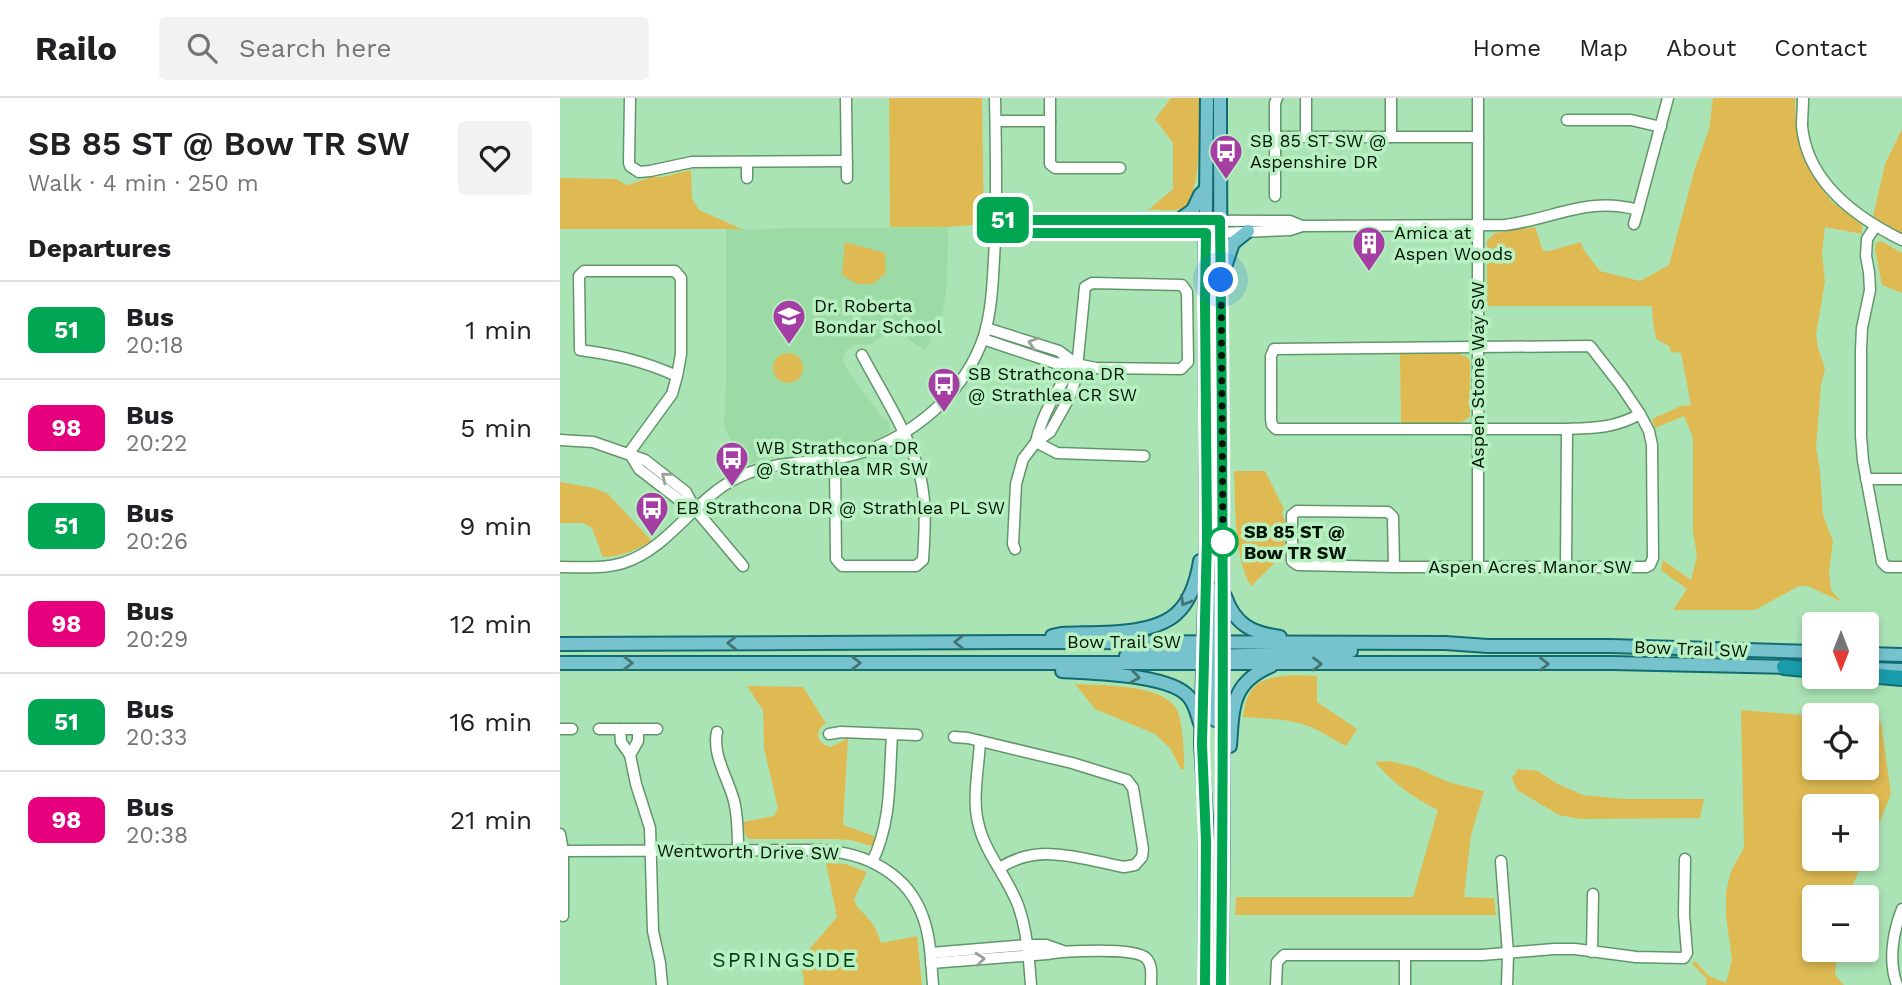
<!DOCTYPE html>
<meta charset="utf-8">
<style>
body{margin:0;font-family:"Work Sans",sans-serif;background:#f2f2f2;color:#202124;height:100vh;display:flex;flex-direction:column;font-size:26px;white-space:nowrap}
*{box-sizing:border-box;margin:0}
p{font-size:23px;color:#757577}
.icon{flex:none;width:38px;height:38px;fill:none;stroke:currentColor;stroke-width:2;stroke-linecap:round;stroke-linejoin:round}
.map{position:relative;flex:1;overflow:hidden}
.panel{display:flex;flex-direction:column;background:#fff;width:560px}
.panel>*{flex:none}
.badge{padding:0 14px;border-radius:10px;font-size:24px;line-height:46px}
.needle{width:46px;rotate:180deg}
.controls{position:absolute;left:1242px;top:514px;display:grid;gap:14px}
.controls a{display:grid;place-items:center;width:77px;height:77px;border-radius:7px;background:#fff;box-shadow:0 4px 10px #0003;font-size:35px}
.you{position:absolute;width:35px;height:35px;margin:-18px;border:5px solid #fff;border-radius:50%;background:#1a73e8;box-shadow:0 0 0 10px #1a73e833}
.map>.badge{position:absolute;translate:-50% -50%;box-shadow:0 0 0 4px #fff}
h2{padding:0 28px;font-size:26px;line-height:63px}
.round{display:grid;place-items:center;flex:none;width:74px;height:74px;border-radius:7px;background:#f2f2f2}
.headline{display:flex;align-items:center;justify-content:space-between;height:119px;padding:0 28px}
h1{font-size:33px;font-weight:600;line-height:52px}
ul{padding:0;list-style:none}
li{display:flex;align-items:center;gap:21px;height:98px;padding:0 28px;border-top:2px solid #e0e0e0}
li div{flex:1}
li b{display:block;font-size:26px}
li em{font-style:normal}
li .badge{min-width:77px;font-weight:700;text-align:center}
header{display:flex;align-items:center;gap:42px;box-sizing:border-box;height:98px;padding:0 35px;background:#fff;border-bottom:2px solid #e0e0e0}
header strong{font-size:33px}
nav{display:flex;gap:38px;margin-inline-start:auto;font-size:24px}
.search{width:490px;height:63px;background:#f2f2f2;display:flex;align-items:center;gap:18px;box-sizing:border-box;padding:0 24px;border-radius:7px;color:#757577;font-size:26px}
main{display:flex;flex:1;min-height:0}
.map>svg:first-child{display:block}
.built{fill:#9cdba6}
.green{fill:#dfba53}
.lines{fill:none;stroke-linecap:round;stroke-linejoin:round}
.minor-casing{stroke:#61966a;stroke-width:13}
.major-casing{stroke:#116c72;stroke-width:16}
.highway-casing{stroke:#116c72;stroke-width:18}
.minor{stroke:#fff;stroke-width:10}
.major{stroke:#76c3cd;stroke-width:12}
.highway{stroke:#1a9bac;stroke-width:14}
.oneway{stroke:#99a19b}
.oneway2{stroke:#417473}
.line-casing{stroke:#fff;stroke-width:16}
.line{stroke:#00a651;stroke-width:10}
.walk{stroke:#011405;stroke-width:7;stroke-dasharray:0 12.6}
.stop-dot{fill:#fff;stroke:#00a651;stroke-width:3.5}
.labels{text-anchor:middle;stroke-width:7;stroke-linejoin:round;paint-order:stroke}
.poi-label{font-size:18px;fill:#011405;stroke:#b8f1c1;text-anchor:start}
.street-label{font-size:18px;fill:#011405;stroke:#b8f1c1}
.stop-label{font-size:18px;font-weight:bold;fill:#011405;stroke:#b8f1c1;text-anchor:start}
.quarter-label{font-size:21px;letter-spacing:2px;fill:#023d16;stroke:#b8f1c1}
</style>
<header>
<strong>Railo</strong>
<div class="search"><svg class="icon" aria-label="search" viewBox="0 0 24 24"><circle cx="10" cy="10" r="6"/><path d="M15 15l6 6"/></svg>Search here</div>
<nav><a>Home</a><a>Map</a><a>About</a><a>Contact</a></nav>
</header>
<main>
<section class="panel">
<div class="headline"><div><h1>SB 85 ST @ Bow TR SW</h1><p>Walk · 4 min · 250 m</p></div><a class="round"><svg class="icon" aria-label="heart" viewBox="0 0 24 24"><path d="M12 20l-8-8c-3-5 5-10 8-4 3-6 11-1 8 4z"/></svg></a></div>
<h2>Departures</h2>
<ul>
<li><span class="badge" style="background:#00a651;color:#fff">51</span><div><b>Bus</b><p>20:18</p></div><em>1 min</em></li>
<li><span class="badge" style="background:#e6007e;color:#fff">98</span><div><b>Bus</b><p>20:22</p></div><em>5 min</em></li>
<li><span class="badge" style="background:#00a651;color:#fff">51</span><div><b>Bus</b><p>20:26</p></div><em>9 min</em></li>
<li><span class="badge" style="background:#e6007e;color:#fff">98</span><div><b>Bus</b><p>20:29</p></div><em>12 min</em></li>
<li><span class="badge" style="background:#00a651;color:#fff">51</span><div><b>Bus</b><p>20:33</p></div><em>16 min</em></li>
<li><span class="badge" style="background:#e6007e;color:#fff">98</span><div><b>Bus</b><p>20:38</p></div><em>21 min</em></li>
</ul>
</section>
<div class="map">
<svg width="1342" height="887" viewBox="0 0 1342 887">
<rect width="100%" height="100%" fill="#abe4b4"/>
<!-- built -->
<path class="built" d="M388 129 387 187 383 213 377 231 365 252 350 243 339 227 309 247 296 246 286 253 283 259 284 265 289 274 322 319 328 323 330 327 329 334 323 338 304 346 282 351 260 354H232L183 368 164 328 166 282V131Z"/>
<!-- green -->
<g class="green">
<path d="M329 0H422L424 126 388 129H330Z"/>
<path d="M611 0H639C639 20 643 104 621 111 612 114 597 111 588 112L613 91V45L595 21Z"/>
<path d="M1153 0H1235L1236 32 1243 56 1254 79 1271 103 1302 127V136L1265 129 1262 155 1265 184 1256 236 1258 250 1265 270 1261 288 1256 349 1260 373 1263 417 1273 443 1269 474 1271 492 1282 504 1248 488H1239L1195 512H1113L1127 491 1101 472 1103 462 1131 482 1137 458 1133 434V340L1124 318 1095 330 1092 321 1121 308 1131 307 1121 255 1111 254 1109 248 1096 241 1093 224 1092 208H927V143L935 135 975 129 983 153H989L1021 144 1023 151 1040 173 1080 183 1109 167 1135 70 1149 32Z"/>
<path d="M1342 31V136L1313 119 1325 66Z"/>
<path d="M131 72 132 101 139 112 182 131H0V80L57 81 64 86 68 87 91 79H102Z"/>
<path d="M1321 143 1342 155V195L1322 187 1315 152 1316 145Z"/>
<path d="M285 144 325 155 326 175 313 186H297L282 177Z"/>
<circle cx="228" cy="270" r="15"/>
<path d="M840 255H901V257L906 258 910 263V319L902 324 901 326H841Z"/>
<path d="M674 373H705L724 411 722 415 726 427 724 456 691 488C673 458 676 407 674 373Z"/>
<path d="M0 384 34 390 48 396 92 443C76 452 61 459 43 459L32 430 23 425H0Z"/>
<path d="M734 577 757 578V604L797 631 786 648C772 641 760 632 745 627 725 620 704 621 683 619 688 583 701 580 734 577Z"/>
<path d="M515 586C541 588 603 585 617 612 622 621 625 660 624 671H621L610 650 595 636 535 611Z"/>
<path d="M187 588 243 589 266 625C253 633 257 647 271 649L288 640 283 727 317 739 315 744 312 748 290 742 274 741H189L185 737 183 724 214 718 218 710 204 650 203 612Z"/>
<path d="M1181 612 1255 618V670H1307V623L1321 624 1331 696 1307 754V709H1255V761H1304L1287 800H1255V852H1277L1275 877 1284 887H1146L1147 881 1132 866 1135 863 1149 878 1166 885 1172 862 1166 818V794L1171 773 1184 750Z"/>
<path d="M829 663 855 669 888 684 924 693 911 737 904 799 934 800 936 817H675L676 799H853L878 712C853 700 833 685 815 664Z"/>
<path d="M958 671 978 673 996 685 1023 697 1063 701H1144L1140 720 1021 721 999 717 957 692 952 680Z"/>
<path d="M266 765 285 766 307 774 294 801C296 810 301 812 307 819 314 826 318 835 321 845L357 838 362 887H244L241 861 277 819Z"/>
</g>
<g class="lines">
<defs>
<g id="minor">
<path d="M70 0 69 65 70 68 79 74 90 73 132 64 287 63"/>
<path d="M286 0 287 80"/>
<path d="M490 0V66L495 70H560"/>
<path d="M746 0V39H918"/>
<path d="M831 0V39"/>
<path d="M1243 0C1243 9 1242 19 1242 28 1247 84 1295 119 1342 142"/>
<path d="M1007 22H1071L1101 29"/>
<path d="M436 23H490"/>
<path d="M716 39H746"/>
<path d="M187 64V80"/>
<path d="M715 98V5L717 0"/>
<path d="M436 122 730 123 742 128"/>
<path d="M1074 126 1078 112"/>
<path d="M1315 129 1307 141 1306 158 1309 174 1310 192 1302 230 1301 252V338L1303 363 1322 464 1327 469H1342"/>
<path d="M435 135H660L730 132 742 128 945 127C994 121 1027 98 1078 112L1108 0"/>
<path d="M426 230 499 253 516 266"/>
<path d="M423 241 495 265 516 266 536 270 621 271 628 264 627 194 622 187 532 185 525 189 516 280 509 300 490 334 476 344 463 361 456 386 453 446 455 451"/>
<path d="M0 342 33 344 85 362 126 394 135 411 183 468"/>
<path d="M476 344 497 355 584 358"/>
<path d="M476 344C482 317 498 288 516 266"/>
<path d="M69 355 112 296 117 278 121 256V180L115 173H24L19 178 20 252C57 257 83 263 117 278"/>
<path d="M70 356 79 371 118 401 134 411"/>
<path d="M275 362 276 461 282 468H356L363 462C365 432 367 399 358 370 346 331 321 293 302 257"/>
<path d="M1306 381H1342"/>
<path d="M0 469C20 469 44 471 63 465 110 450 134 401 177 380 220 358 268 369 311 351 362 331 406 291 424 238 433 208 433 174 435 143 437 96 436 48 435 0"/>
<path d="M834 469 833 419 828 414 737 413 732 417V463L738 467 834 469H1086L1090 467 1093 460 1092 347 1089 333 1080 316 1061 288 1030 248 714 251 711 258V321L712 327 716 331H1007C1035 330 1055 330 1080 316"/>
<path d="M918 469V0"/>
<path d="M1006 469 1007 331"/>
<path d="M0 631H12"/>
<path d="M39 631H97"/>
<path d="M60 631 61 644 70 657 76 686 90 730 93 833 100 865 102 887"/>
<path d="M157 634C152 657 168 680 174 703 178 719 178 736 178 752"/>
<path d="M269 636 281 634 357 637"/>
<path d="M394 639 408 640 512 665 567 682 573 690 583 751 582 759 575 767 564 769C523 761 478 744 440 770"/>
<path d="M420 643C419 668 412 700 418 724 424 754 447 778 458 807 467 832 469 860 471 887"/>
<path d="M70 657 78 643V631"/>
<path d="M0 736 3 753V818"/>
<path d="M0 753 258 752C305 754 349 775 364 822 371 843 371 865 373 887"/>
<path d="M941 763 948 856 947 887"/>
<path d="M312 764C332 724 329 680 332 637"/>
<path d="M1032 854 1033 796"/>
<path d="M371 855 467 847H486L503 853"/>
<path d="M845 858V887"/>
<path d="M371 865 487 856C504 853 575 849 586 860 593 867 591 878 591 887"/>
<path d="M716 887 717 864 724 857H922L994 851H1015L1076 859 1124 860 1127 855 1124 817 1125 761"/>
<path d="M1337 887C1328 863 1333 834 1342 811"/>
</g>
<g id="major">
<path d="M660 0C660 296 666 591 661 887"/>
<path d="M619 122 633 112 640 97 646 91"/>
<path d="M664 172 673 145 688 133"/>
<path d="M653 492 656 547"/>
<path d="M665 498C675 527 692 535 720 539"/>
<path d="M492 538 501 536C534 534 590 539 616 516 631 503 637 481 640 463"/>
<path d="M0 546 467 544 885 545 928 548H1050L1255 554"/>
<path d="M1307 556 1342 557"/>
<path d="M566 558 649 554"/>
<path d="M655 558 791 553"/>
<path d="M652 560 655 622"/>
<path d="M0 565H1052L1233 569"/>
<path d="M1311 571 1342 572"/>
<path d="M502 573C531 575 611 576 629 599 635 606 637 616 640 625"/>
<path d="M670 648C673 609 671 585 711 568"/>
<path d="M645 887 646 722 641 646 647 439 645 204 647 0"/>
</g>
<g id="highway">
<path d="M1224 569 1255 572"/>
<path d="M1307 577 1342 580"/>
</g>
</defs>
<!-- minor casing -->
<use href="#minor" class="minor-casing"/>
<!-- major casing -->
<use href="#major" class="major-casing"/>
<!-- highway casing -->
<use href="#highway" class="highway-casing"/>
<!-- minor -->
<use href="#minor" class="minor"/>
<!-- major -->
<use href="#major" class="major"/>
<!-- highway -->
<use href="#highway" class="highway"/>
</g>
<!-- one-way arrows -->
<defs><path id="oneway-chevron" d="M-2-3.5L2.5 0L-2 3.5" fill="none" stroke-width="1.6" stroke-linecap="round" stroke-linejoin="round" transform="scale(1.75)"/></defs>
<g class="oneway">
<use href="#oneway-chevron" transform="translate(473 245) rotate(-162)"/>
<use href="#oneway-chevron" transform="translate(106 379) rotate(-141)"/>
<use href="#oneway-chevron" transform="translate(420 861) rotate(-5)"/>
</g>
<g class="oneway2">
<use href="#oneway-chevron" transform="translate(625 503) rotate(121)"/>
<use href="#oneway-chevron" transform="translate(399 544) rotate(180)"/>
<use href="#oneway-chevron" transform="translate(172 545) rotate(180)"/>
<use href="#oneway-chevron" transform="translate(68 565)"/>
<use href="#oneway-chevron" transform="translate(296 565)"/>
<use href="#oneway-chevron" transform="translate(757 566)"/>
<use href="#oneway-chevron" transform="translate(984 566)"/>
<use href="#oneway-chevron" transform="translate(575 579) rotate(8)"/>
</g>
<g class="lines">
<defs>
<path id="line" d="M645 887 646 743 642 646 647 439 645 204 646 135H435L436 122H660C663 377 664 632 661 887"/>
</defs>
<!-- line casing -->
<use href="#line" class="line-casing"/>
<!-- line -->
<use href="#line" class="line"/>
<!-- walk -->
<path class="walk" d="M661 182 663 444"/>
</g>
<!-- icons -->
<defs>
<symbol id="bus-pin" viewBox="-11 -11 22 30"><path d="M0 17L-7.5 6A9.5 9.5 0 1 1 7.5 6Z" fill="#a53ea2" stroke="#b8f1c1"/><path d="M-5-6H5V4H4V6H2V4H-2V6H-4V4H-5ZM-3.5-4V0h7V-4ZM-3.5 1.2v1.5H-2V1.2ZM2 1.2v1.5H3.5V1.2Z" fill="#fff"/></symbol>
<symbol id="building-pin" viewBox="-11 -11 22 30"><path d="M0 17L-7.5 6A9.5 9.5 0 1 1 7.5 6Z" fill="#a53ea2" stroke="#b8f1c1"/><path d="M-4-6H4V6H1V3H-1V6H-4ZM-2.5-4.3h1.7v1.8h-1.7ZM.8-4.3h1.7v1.8H.8ZM-2.5-1h1.7V.8h-1.7ZM.8-1h1.7V.8H.8Z" fill="#fff"/></symbol>
<symbol id="school-pin" viewBox="-11 -11 22 30"><path d="M0 17L-7.5 6A9.5 9.5 0 1 1 7.5 6Z" fill="#a53ea2" stroke="#b8f1c1"/><path d="M0-5L7-2L0 1L-7-2ZM-4 1L0 2.5L4 1V4Q0 6-4 4Z" fill="#fff"/></symbol>
</defs>
<g fill-rule="evenodd">
<use href="#bus-pin" x="647" y="34" width="38" height="52"/>
<use href="#building-pin" x="790" y="126" width="38" height="52"/>
<use href="#school-pin" x="210" y="199" width="38" height="52"/>
<use href="#bus-pin" x="365" y="267" width="38" height="52"/>
<use href="#bus-pin" x="153" y="341" width="38" height="52"/>
<use href="#bus-pin" x="73" y="391" width="38" height="52"/>
</g>
<!-- markers -->
<circle class="stop-dot" cx="663" cy="444" r="14"/>
<g class="labels">
<!-- poi labels -->
<g class="poi-label">
<text x="690" y="49">SB 85 ST SW @<tspan x="690" dy="21">Aspenshire DR</tspan></text>
<text x="834" y="141">Amica at<tspan x="834" dy="21">Aspen Woods</tspan></text>
<text x="254" y="214">Dr. Roberta<tspan x="254" dy="21">Bondar School</tspan></text>
<text x="408" y="282">SB Strathcona DR<tspan x="408" dy="21">@ Strathlea CR SW</tspan></text>
<text x="196" y="356">WB Strathcona DR<tspan x="196" dy="21">@ Strathlea MR SW</tspan></text>
<text x="116" y="416">EB Strathcona DR @ Strathlea PL SW</text>
</g>
<!-- street labels -->
<g class="street-label">
<text transform="translate(918 277) rotate(-90)" y="6">Aspen Stone Way SW</text>
<text x="970" y="475">Aspen Acres Manor SW</text>
<text x="564" y="550">Bow Trail SW</text>
<text transform="translate(1131 551) rotate(2)" y="6">Bow Trail SW</text>
<text transform="translate(188 754) rotate(1)" y="6">Wentworth Drive SW</text>
</g>
<!-- stop labels -->
<g class="stop-label">
<text x="684" y="440">SB 85 ST @<tspan x="684" dy="21">Bow TR SW</tspan></text>
</g>
<!-- quarter labels -->
<g class="quarter-label">
<text x="225" y="869">SPRINGSIDE</text>
</g>
</g>
</svg>
<div class="controls">
<a><svg class="needle" viewBox="-14 -14 28 28"><path d="M0-13l5 13h-10z" fill="#e53935"/><path d="M0 13l5-13h-10z" fill="#757577"/></svg></a>
<a><svg class="icon" aria-label="locate" viewBox="0 0 24 24"><circle cx="12" cy="12" r="6"/><path d="M12 2v4M12 18v4M2 12h4M18 12h4"/></svg></a>
<a>+</a>
<a>−</a>
</div>
<div class="you" style="left:661px;top:182px"></div>
<b class="badge" style="left:443px;top:122px;background:#00a651;color:#fff">51</b>
</div>
</main>
